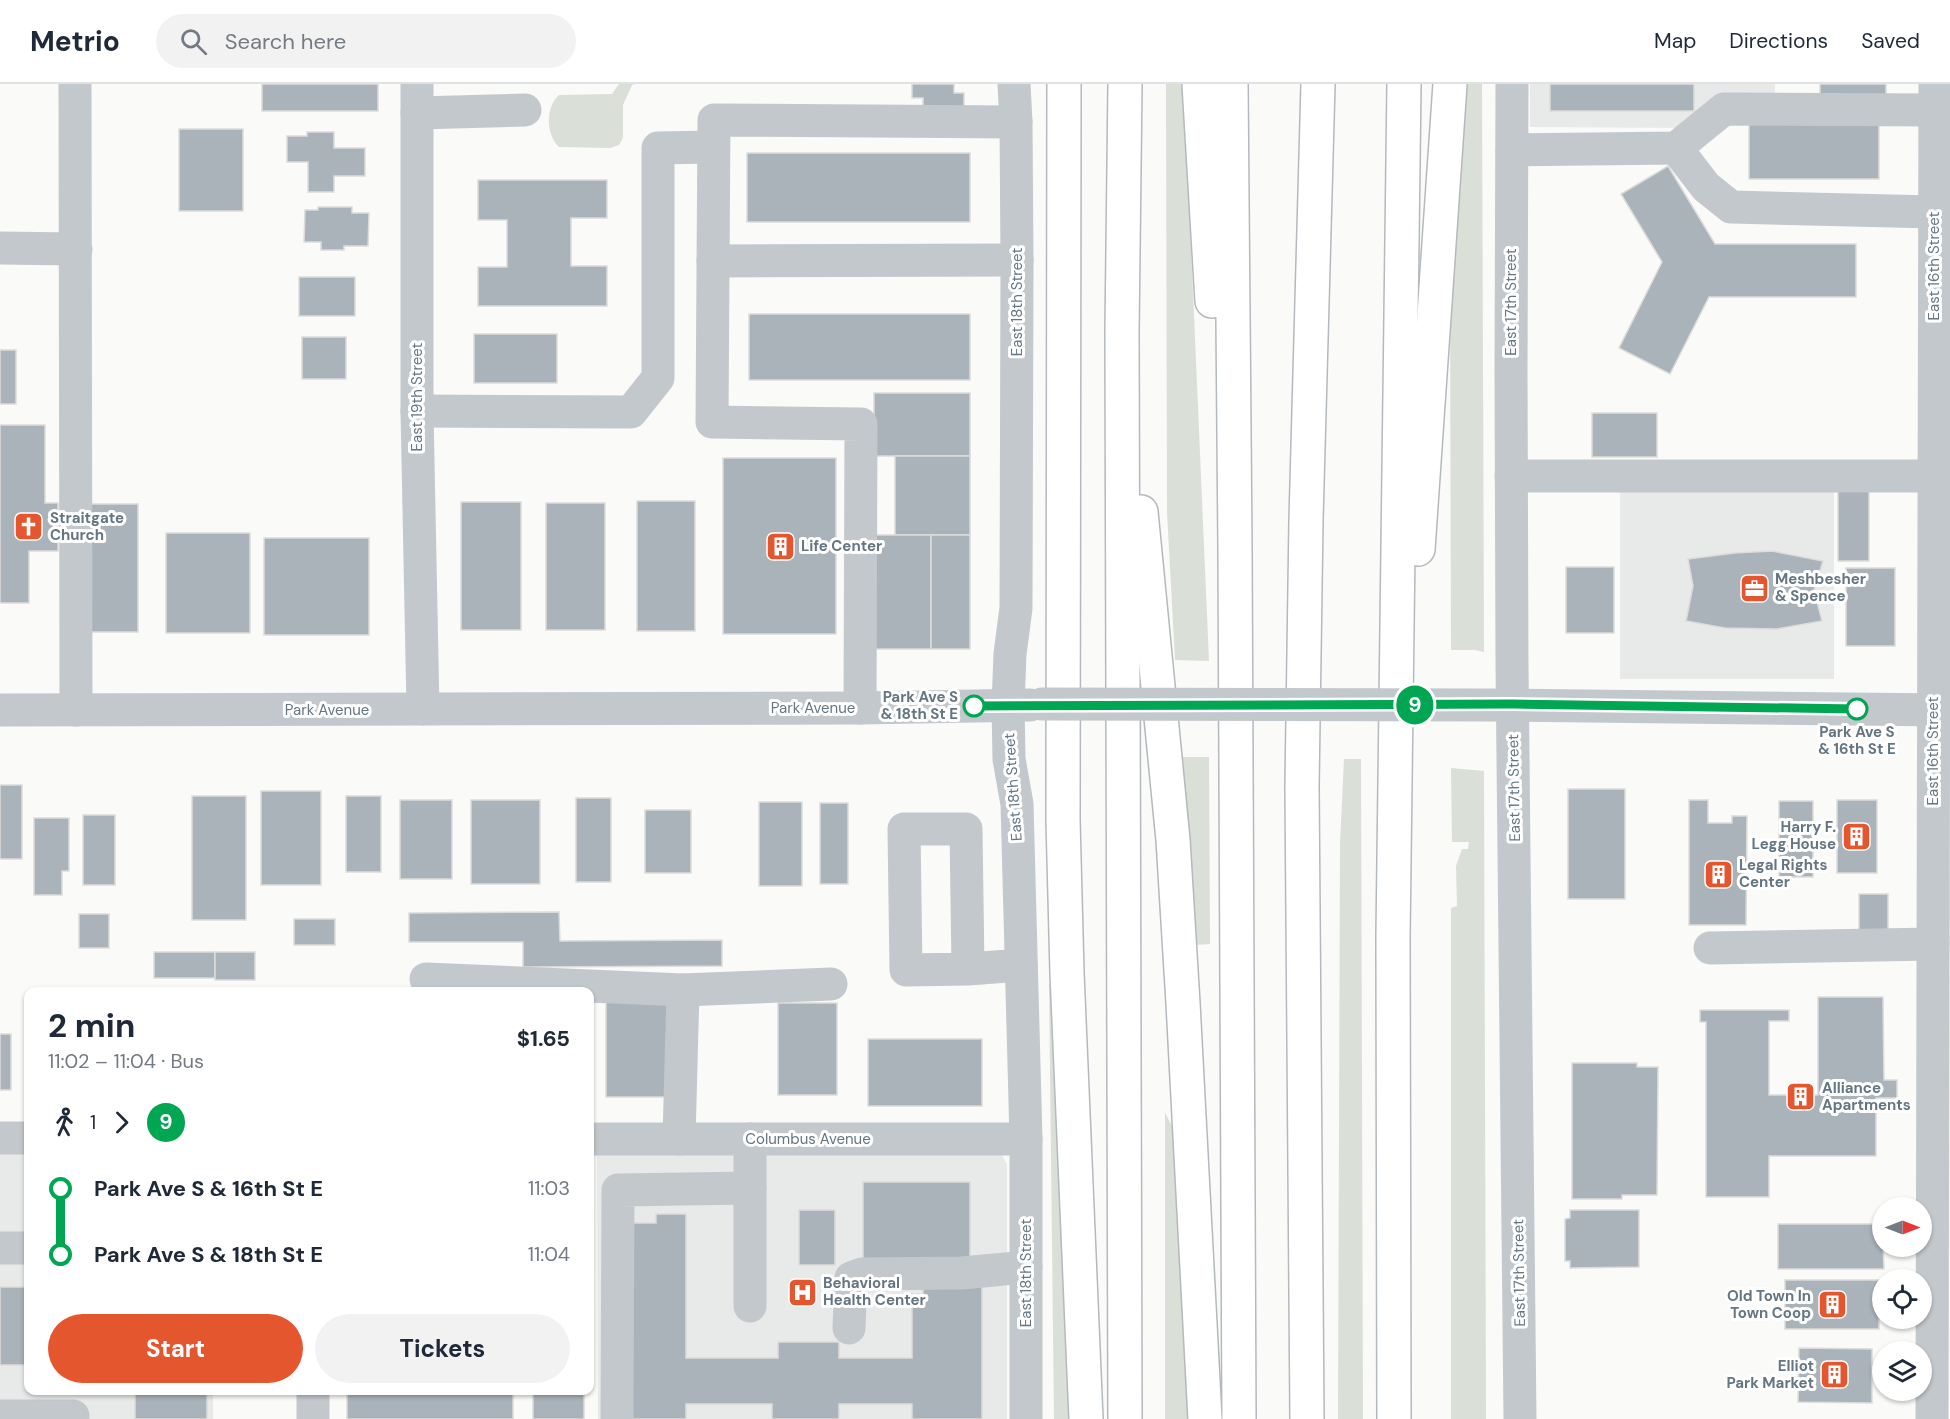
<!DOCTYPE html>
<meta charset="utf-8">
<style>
body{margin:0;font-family:"DM Sans",sans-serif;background:#f2f2f3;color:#1f2937;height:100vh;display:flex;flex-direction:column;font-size:22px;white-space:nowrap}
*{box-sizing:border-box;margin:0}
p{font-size:20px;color:#747a83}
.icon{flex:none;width:33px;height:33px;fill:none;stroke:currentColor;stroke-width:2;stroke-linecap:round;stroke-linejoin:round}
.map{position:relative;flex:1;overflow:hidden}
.panel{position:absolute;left:24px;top:903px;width:570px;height:408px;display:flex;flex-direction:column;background:#fff;border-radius:12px;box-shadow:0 2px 4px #0004}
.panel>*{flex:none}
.badge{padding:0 12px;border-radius:20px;font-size:21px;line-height:39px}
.needle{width:39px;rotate:90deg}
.controls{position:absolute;left:1872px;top:1113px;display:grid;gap:12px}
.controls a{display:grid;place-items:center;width:60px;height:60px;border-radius:50%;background:#fff;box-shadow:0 2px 4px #0004;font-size:30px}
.map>.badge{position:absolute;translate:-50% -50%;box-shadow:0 0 0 3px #fff}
.legs{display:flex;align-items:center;gap:9px;height:66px;padding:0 24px;font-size:20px}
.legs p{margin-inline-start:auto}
.overview{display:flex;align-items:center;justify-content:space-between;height:102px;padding:0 24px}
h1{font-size:33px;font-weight:700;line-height:45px}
.button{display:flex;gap:12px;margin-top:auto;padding:12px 24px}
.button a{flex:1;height:69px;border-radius:36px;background:#e4572e;color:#fff;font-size:24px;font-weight:700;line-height:69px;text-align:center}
.button a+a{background:#f2f2f3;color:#1f2937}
ul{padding:0 24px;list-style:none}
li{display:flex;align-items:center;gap:21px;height:66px;font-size:22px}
li i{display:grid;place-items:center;width:9px;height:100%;margin:0 8px;background:currentColor}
li i::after{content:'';width:15px;height:15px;margin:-8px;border:4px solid;border-radius:50%;background:#fff}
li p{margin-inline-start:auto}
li:first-child i{background:linear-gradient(#0000 50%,currentColor 0)}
li:last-child i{background:linear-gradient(currentColor 50%,#0000 0)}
header{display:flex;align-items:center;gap:36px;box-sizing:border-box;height:84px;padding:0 30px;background:#fff;border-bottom:2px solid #e0e1e3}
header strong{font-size:28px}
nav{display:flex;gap:33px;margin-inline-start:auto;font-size:21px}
.search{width:420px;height:54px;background:#f2f2f3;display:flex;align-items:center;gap:15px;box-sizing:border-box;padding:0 21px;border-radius:33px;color:#747a83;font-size:22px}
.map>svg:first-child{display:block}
.built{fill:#e8e9e9}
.green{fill:#dadfd7}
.building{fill:#aab3b9;stroke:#dcdcda;stroke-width:1.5}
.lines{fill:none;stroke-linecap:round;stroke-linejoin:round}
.highway-casing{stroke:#b4b9bd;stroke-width:36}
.minor{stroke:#c3c8cc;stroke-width:33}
.highway{stroke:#fff;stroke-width:33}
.minor-bridge{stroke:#c3c8cc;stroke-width:33}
.line-1-casing{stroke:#fff;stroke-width:14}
.line-1{stroke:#00a651;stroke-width:9}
.stop-1-dot{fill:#fff;stroke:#00a651;stroke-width:3}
.labels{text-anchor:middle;stroke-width:6;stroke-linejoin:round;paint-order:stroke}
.street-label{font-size:15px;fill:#657683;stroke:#fff}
.poi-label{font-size:15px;font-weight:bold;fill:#657683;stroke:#fff;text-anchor:start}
.stop-label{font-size:15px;font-weight:bold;fill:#657683;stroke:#fff;text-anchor:end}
</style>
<header>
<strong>Metrio</strong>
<div class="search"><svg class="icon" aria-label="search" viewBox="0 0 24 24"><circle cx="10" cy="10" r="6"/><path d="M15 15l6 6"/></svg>Search here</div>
<nav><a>Map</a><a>Directions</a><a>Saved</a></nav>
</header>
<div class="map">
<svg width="1950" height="1335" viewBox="0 0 1950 1335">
<rect width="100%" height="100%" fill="#fafaf8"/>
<!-- built -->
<g class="built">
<path d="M1530 0H1775V17L1688 44 1530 43Z"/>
<rect x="1620" y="382" width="214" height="213"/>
<path d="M597 1066 1000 1068 1007 1080V1335H598Z"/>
<path d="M0 1069H28V1306L213 1307V1335H0Z"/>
</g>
<!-- green -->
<g class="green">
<path d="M619 0H635L632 1 623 21V54L619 61 610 64 559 63C546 51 545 23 559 11L612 10Z"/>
<path d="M1166 0H1184L1209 577 1175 576 1167 428Z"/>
<path d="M1466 0H1482L1484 568 1475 566H1451L1450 197Z"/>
<path d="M1183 673H1209L1210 860 1195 861Z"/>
<path d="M1344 675H1361L1363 1335H1338L1340 760Z"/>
<path d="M1451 684 1484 687 1486 1335H1451V824L1457 822 1456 782 1462 765H1468L1469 758H1452Z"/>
<path d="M1049 899 1057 909 1074 1335H1054Z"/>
<path d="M1165 1029 1172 1042 1180 1082 1192 1335H1165Z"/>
</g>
<!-- building -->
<g class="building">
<rect x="262" y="0" width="116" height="27"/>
<path d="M912 0H954V9H964V33H923V14H912Z"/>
<rect x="1550" y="0" width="144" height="27"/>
<rect x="1820" y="0" width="66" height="15"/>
<rect x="1749" y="40" width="130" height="55"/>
<rect x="179" y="45" width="64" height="82"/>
<path d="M307 48H334V64H365V92H334V108H308V78H287V52H307Z"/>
<rect x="747" y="69" width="223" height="69"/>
<path d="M1668 82 1715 160H1856V213H1709L1670 290 1619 264 1662 178 1621 110Z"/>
<path d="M478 96H607V134H571V182H607V222H478V183H507V136H478Z"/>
<path d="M318 123H352V129H369L368 162H344V166H321V158H304L305 126H318Z"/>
<rect x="299" y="193" width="56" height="39"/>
<rect x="749" y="230" width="221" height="66"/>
<rect x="474" y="250" width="83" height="49"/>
<rect x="302" y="253" width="44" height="42"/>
<rect x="0" y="266" width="16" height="54"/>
<rect x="874" y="309" width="96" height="63"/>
<rect x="1592" y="329" width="65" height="44"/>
<path d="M0 341H45V419H58V467H29V519H0Z"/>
<rect x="895" y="372" width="75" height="79"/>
<rect x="723" y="374" width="113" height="176"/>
<rect x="1838" y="403" width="31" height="74"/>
<rect x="637" y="417" width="58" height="130"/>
<rect x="461" y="418" width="60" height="128"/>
<rect x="546" y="419" width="59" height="127"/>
<rect x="85" y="420" width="53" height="128"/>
<rect x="166" y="449" width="84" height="100"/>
<rect x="873" y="451" width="58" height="114"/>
<rect x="931" y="451" width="39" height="114"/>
<rect x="264" y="454" width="105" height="97"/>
<path d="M1772 467 1823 477 1814 506 1822 537 1777 545 1725 544 1686 537 1693 502 1688 475 1735 469Z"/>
<rect x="1566" y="483" width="48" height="66"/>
<rect x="1846" y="484" width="49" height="78"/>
<rect x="0" y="701" width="22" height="74"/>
<rect x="1568" y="705" width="57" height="110"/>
<rect x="261" y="707" width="60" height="94"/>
<rect x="192" y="712" width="54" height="124"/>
<rect x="346" y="712" width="35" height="76"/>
<rect x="576" y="714" width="35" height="84"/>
<rect x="400" y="716" width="52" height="79"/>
<rect x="471" y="716" width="69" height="84"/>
<path d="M1689 716H1708V739H1732V732H1747L1746 841H1689Z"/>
<rect x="1837" y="716" width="40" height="73"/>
<rect x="1779" y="717" width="34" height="76"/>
<rect x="759" y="718" width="43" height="84"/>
<rect x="820" y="719" width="28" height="81"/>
<rect x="645" y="726" width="46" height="63"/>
<rect x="83" y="731" width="32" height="70"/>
<path d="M34 734H69V787H62V811H34Z"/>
<rect x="1859" y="810" width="29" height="43"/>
<path d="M559 828 560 857 722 856V882L523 883V858H409V829Z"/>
<rect x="79" y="830" width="30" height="34"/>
<rect x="294" y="835" width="41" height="26"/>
<rect x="154" y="868" width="61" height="26"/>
<rect x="215" y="868" width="40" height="28"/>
<path d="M1818 913H1883L1884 996H1897V1014H1876V1072H1769V1113H1706V938H1700V926H1789V937H1769V1011H1818Z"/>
<rect x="606" y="918" width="62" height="95"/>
<rect x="778" y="919" width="59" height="92"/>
<rect x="27" y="932" width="1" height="76"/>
<rect x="0" y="950" width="11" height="56"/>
<rect x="868" y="955" width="114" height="67"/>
<path d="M1572 979H1637V983H1658L1657 1111H1622V1115H1572Z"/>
<rect x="863" y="1098" width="107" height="77"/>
<rect x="799" y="1126" width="36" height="55"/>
<path d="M1570 1126H1639V1183L1570 1184V1177H1565V1135L1570 1134Z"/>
<path d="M656 1130H686V1274H778V1258H839V1274H912V1210H923V1199H982V1335H912V1320H839V1335H772V1320H686V1335H624V1139H656Z"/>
<path d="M1778 1140H1882L1884 1185H1778Z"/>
<rect x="1785" y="1196" width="94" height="49"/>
<rect x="0" y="1203" width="28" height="78"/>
<path d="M1799 1264 1872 1265V1319L1798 1318Z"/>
<path d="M207 1306V1335H135V1307H59Z"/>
<rect x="347" y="1306" width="166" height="29"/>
<rect x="533" y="1306" width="51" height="29"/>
</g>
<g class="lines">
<defs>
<g id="highway">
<path d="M1064 0 1063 736 1067 889 1086 1335"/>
<path d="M1125 0 1122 248 1125 1335"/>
<path d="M1199 0 1212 217"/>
<path d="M1231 0 1235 465 1239 1335"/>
<path d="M1141 428 1173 756 1183 919 1205 1335"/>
<path d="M1418 465 1450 0"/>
<path d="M1307 1335 1302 703 1306 436 1318 0"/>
<path d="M1394 1335 1393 853 1404 0"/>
</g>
</defs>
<!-- highway casing -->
<use href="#highway" class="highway-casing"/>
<!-- minor -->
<g class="minor">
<path d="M75 0 76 626"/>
<path d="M417 0V327L423 625"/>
<path d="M1014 0 1016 38 1017 176 1016 524 1010 570 1008 621 1009 675 1017 720 1026 1055V1335"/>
<path d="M1512 0 1511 286 1512 580 1520 1335"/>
<path d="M417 29 525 26"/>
<path d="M1676 64 1706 103 1731 123 1934 128"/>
<path d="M1512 66 1676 64 1724 25 1934 26"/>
<path d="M0 164 76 165"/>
<path d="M713 177 1017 176"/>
<path d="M417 327 631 328 658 294V64L713 63"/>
<path d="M1511 392H1950"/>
<path d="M1490 621 1950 626"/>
<path d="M860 624 861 340 712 338 714 36 1016 38"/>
<path d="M0 626 860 624 1030 621"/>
<path d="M1710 864 1933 860"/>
<path d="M968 885 966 745H904L906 886 968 885 1021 881"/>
<path d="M426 895 683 906 831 900"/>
<path d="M0 1054H28"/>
<path d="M590 1055H1026"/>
<path d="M679 1055 683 906"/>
<path d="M750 1055V1222"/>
<path d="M0 1164H28"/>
<path d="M849 1244 851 1194 862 1190 962 1189 1026 1183"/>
<path d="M0 1332H73V1335"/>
<path d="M313 1335V1306"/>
<path d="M617 1335 618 1106 750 1104"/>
<path d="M1932 1335 1935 0"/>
</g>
<!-- highway -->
<use href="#highway" class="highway"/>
<!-- minor-bridge -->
<path class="minor-bridge" d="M1042 620 1485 621"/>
</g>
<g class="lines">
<defs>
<path id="line-1" d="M974 622 1512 620 1857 625"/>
</defs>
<!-- line-1 casing -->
<use href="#line-1" class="line-1-casing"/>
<!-- line-1 -->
<use href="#line-1" class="line-1"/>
</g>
<!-- icons -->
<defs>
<symbol id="church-square" viewBox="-11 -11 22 22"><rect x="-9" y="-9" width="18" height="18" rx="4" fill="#e4572e" stroke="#fff"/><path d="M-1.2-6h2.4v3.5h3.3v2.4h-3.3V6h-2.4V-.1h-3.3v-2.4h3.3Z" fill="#fff"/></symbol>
<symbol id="building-square" viewBox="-11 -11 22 22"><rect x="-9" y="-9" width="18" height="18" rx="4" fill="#e4572e" stroke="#fff"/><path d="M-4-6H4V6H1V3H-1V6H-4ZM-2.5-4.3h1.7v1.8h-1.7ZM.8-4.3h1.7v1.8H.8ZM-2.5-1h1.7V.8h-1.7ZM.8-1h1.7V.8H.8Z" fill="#fff"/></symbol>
<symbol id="office-square" viewBox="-11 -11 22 22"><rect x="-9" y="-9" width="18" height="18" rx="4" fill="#e4572e" stroke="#fff"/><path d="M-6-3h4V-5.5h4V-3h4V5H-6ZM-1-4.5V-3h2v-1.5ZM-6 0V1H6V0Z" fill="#fff"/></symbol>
<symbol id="hospital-square" viewBox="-11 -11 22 22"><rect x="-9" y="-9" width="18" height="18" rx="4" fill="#e4572e" stroke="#fff"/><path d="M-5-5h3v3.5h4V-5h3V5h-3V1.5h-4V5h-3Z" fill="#fff"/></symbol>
</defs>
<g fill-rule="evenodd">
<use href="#church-square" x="12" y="426" width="33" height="33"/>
<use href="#building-square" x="764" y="446" width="33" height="33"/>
<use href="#office-square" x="1738" y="488" width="33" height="33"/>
<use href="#building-square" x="1840" y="736" width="33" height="33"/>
<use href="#building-square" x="1702" y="774" width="33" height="33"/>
<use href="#building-square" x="1784" y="996" width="33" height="33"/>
<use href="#hospital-square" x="786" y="1192" width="33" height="33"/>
<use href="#building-square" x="1816" y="1204" width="33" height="33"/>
<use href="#building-square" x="1818" y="1274" width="33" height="33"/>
</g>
<!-- markers -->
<g class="stop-1-dot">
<circle cx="974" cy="622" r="10"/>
<circle cx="1857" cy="625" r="10"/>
</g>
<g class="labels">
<!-- street labels -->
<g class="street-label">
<text transform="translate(1934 182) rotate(-90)" y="5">East 16th Street</text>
<text transform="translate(1017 218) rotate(-90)" y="5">East 18th Street</text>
<text transform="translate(1511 218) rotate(-90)" y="5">East 17th Street</text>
<text transform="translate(417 313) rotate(-90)" y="5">East 19th Street</text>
<text x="813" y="629">Park Avenue</text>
<text x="327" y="631">Park Avenue</text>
<text transform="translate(1933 667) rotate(-90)" y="5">East 16th Street</text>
<text transform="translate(1013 703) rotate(-94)" y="5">East 18th Street</text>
<text transform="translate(1514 704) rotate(-91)" y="5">East 17th Street</text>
<text x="808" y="1060">Columbus Avenue</text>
<text transform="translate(1026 1189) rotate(-90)" y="5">East 18th Street</text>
<text transform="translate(1519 1189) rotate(-91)" y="5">East 17th Street</text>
</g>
<!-- poi labels -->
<g class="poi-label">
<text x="50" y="439">Straitgate<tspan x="50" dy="17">Church</tspan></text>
<text x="801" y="467">Life Center</text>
<text x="1775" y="500">Meshbesher<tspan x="1775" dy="17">&amp; Spence</tspan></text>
<text x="1836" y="748" text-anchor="end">Harry F.<tspan x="1836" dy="17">Legg House</tspan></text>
<text x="1739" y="786">Legal Rights<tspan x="1739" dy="17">Center</tspan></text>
<text x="1822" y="1009">Alliance<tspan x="1822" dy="17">Apartments</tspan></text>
<text x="823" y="1204">Behavioral<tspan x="823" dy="17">Health Center</tspan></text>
<text x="1811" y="1217" text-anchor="end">Old Town In<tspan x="1811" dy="17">Town Coop</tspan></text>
<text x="1814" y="1287" text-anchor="end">Elliot<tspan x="1814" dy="17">Park Market</tspan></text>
</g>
<!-- stop labels -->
<g class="stop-label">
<text x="958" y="618">Park Ave S<tspan x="958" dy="17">&amp; 18th St E</tspan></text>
<text x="1857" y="653" text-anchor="middle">Park Ave S<tspan x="1857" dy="17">&amp; 16th St E</tspan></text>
</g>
</g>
</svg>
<div class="controls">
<a><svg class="needle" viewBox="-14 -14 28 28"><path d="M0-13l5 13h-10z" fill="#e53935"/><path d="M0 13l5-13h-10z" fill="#747a83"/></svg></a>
<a><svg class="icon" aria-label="locate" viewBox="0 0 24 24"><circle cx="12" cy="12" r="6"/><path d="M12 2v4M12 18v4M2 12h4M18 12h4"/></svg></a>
<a><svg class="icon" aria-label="layers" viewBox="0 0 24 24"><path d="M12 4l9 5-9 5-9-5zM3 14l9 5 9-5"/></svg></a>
</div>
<b class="badge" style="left:1415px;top:621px;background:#00a651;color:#fff">9</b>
<section class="panel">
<div class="overview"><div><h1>2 min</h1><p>11:02 – 11:04 · Bus</p></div><b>$1.65</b></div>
<div class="legs"><svg class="icon" aria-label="walk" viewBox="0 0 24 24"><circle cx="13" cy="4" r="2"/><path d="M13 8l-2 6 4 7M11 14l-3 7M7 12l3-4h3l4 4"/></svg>1<svg class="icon" aria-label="forward" viewBox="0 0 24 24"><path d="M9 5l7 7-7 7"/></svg><b class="badge" style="background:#00a651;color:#fff">9</b></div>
<ul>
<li><i style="color:#00a651"></i><b>Park Ave S &amp; 16th St E</b><p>11:03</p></li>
<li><i style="color:#00a651"></i><b>Park Ave S &amp; 18th St E</b><p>11:04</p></li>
</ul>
<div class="button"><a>Start</a><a>Tickets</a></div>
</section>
</div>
